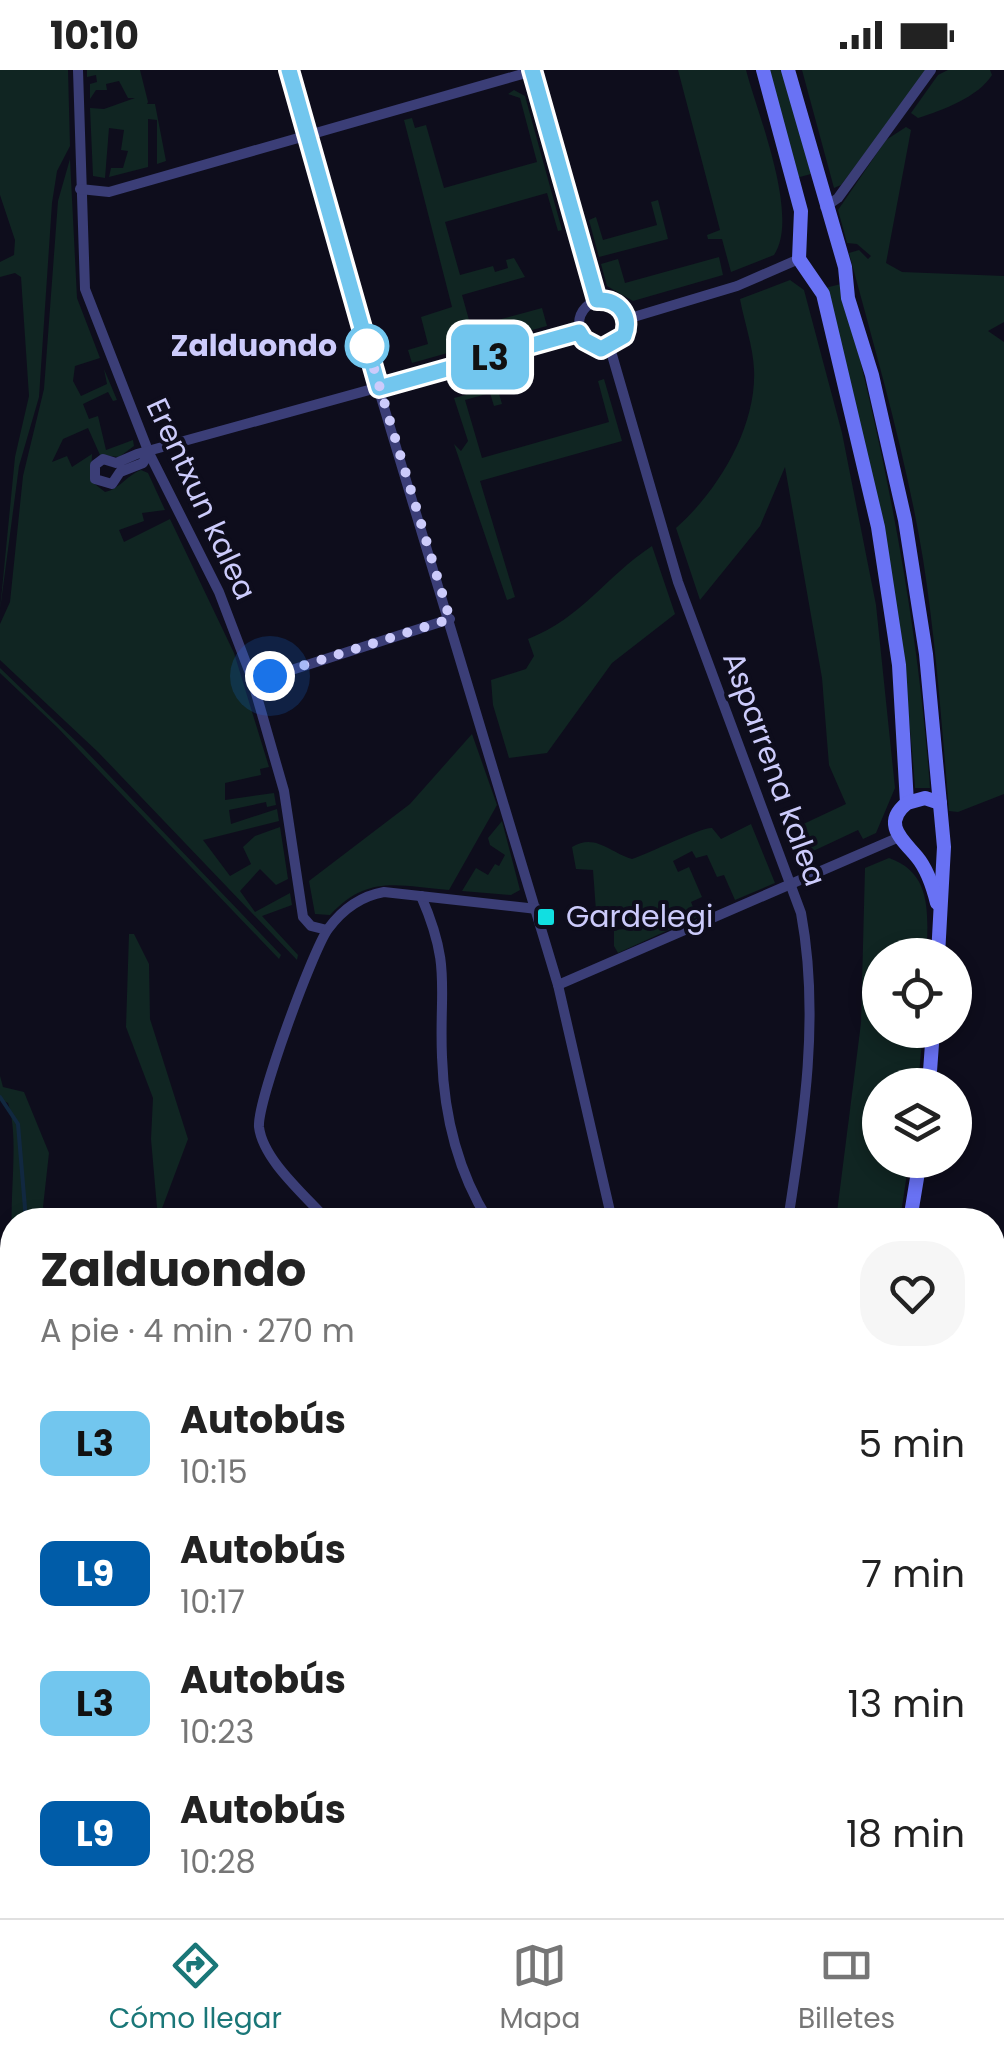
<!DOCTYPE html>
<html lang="es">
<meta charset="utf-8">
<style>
body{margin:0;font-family:Poppins,sans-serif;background:#f6f6f6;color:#222;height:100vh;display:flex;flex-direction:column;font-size:38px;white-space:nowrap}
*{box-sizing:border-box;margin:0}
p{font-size:32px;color:#767676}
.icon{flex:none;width:55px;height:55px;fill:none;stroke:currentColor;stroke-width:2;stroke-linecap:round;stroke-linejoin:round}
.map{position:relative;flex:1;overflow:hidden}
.sheet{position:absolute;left:0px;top:1138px;width:1005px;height:712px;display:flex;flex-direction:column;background:#fff;border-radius:40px 40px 0 0;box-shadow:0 5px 15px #0003}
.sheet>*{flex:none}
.badge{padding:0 20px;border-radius:15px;font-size:35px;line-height:65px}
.fabs{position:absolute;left:862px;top:868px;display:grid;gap:20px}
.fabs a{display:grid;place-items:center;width:110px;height:110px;border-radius:50%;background:#fff;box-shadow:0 5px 15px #0003;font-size:50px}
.you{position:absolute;width:50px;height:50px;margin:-25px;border:8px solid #fff;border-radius:50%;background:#1a73e8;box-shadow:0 0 0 15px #1a73e833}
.map>.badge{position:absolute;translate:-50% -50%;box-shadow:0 0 0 5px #fff}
.round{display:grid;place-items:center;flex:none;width:105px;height:105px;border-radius:40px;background:#f6f6f6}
.head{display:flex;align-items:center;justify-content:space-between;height:170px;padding:0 40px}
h1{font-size:48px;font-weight:700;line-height:75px}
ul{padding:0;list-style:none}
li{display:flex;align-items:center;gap:30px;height:130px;padding:0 40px}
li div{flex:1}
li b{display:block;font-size:38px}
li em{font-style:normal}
li .badge{min-width:110px;font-weight:700;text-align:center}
.status{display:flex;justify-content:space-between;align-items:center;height:70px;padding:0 50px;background:#fff;direction:ltr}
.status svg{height:28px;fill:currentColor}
.dock{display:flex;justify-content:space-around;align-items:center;height:140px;border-top:2px solid #e0e0e0;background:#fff;font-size:28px;color:#767676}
.dock a{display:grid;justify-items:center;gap:5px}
.dock .selected{color:#1a7778}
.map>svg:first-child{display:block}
.green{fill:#102522}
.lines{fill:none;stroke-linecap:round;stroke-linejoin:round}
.stream{stroke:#112840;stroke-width:4}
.street{stroke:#3b3e77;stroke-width:10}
.secondary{stroke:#6972f4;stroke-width:14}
.line-casing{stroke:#fff;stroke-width:22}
.line{stroke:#72c6ee;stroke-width:15}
.walk{stroke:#cccbfb;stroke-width:10;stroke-dasharray:0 18}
.stop-dot{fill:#fff;stroke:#72c6ee;stroke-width:5}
.poi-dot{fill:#11dfe1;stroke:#0e0d1c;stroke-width:4}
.labels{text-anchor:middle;stroke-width:8;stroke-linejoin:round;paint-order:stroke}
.stop-label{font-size:30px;font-weight:bold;fill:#cccbfb;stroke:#0e0d1c;text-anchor:end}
.street-label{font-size:30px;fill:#cccbfb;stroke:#0e0d1c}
.poi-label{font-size:30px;fill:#cccbfb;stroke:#0e0d1c;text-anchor:start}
</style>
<div class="status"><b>10:10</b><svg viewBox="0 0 49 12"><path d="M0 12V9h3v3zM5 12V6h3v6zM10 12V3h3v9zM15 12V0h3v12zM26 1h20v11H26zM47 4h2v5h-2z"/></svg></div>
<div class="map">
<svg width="1004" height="1848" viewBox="0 0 1004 1848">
<rect width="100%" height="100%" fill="#0e0d1c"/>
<!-- green -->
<g class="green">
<path d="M0 0H68L70 76 57 101 52 133 39 327 19 396 0 540 15 387 29 326 21 207 15 203 0 207V192L14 185 15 170 0 125Z"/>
<path d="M87 0H140L148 32 142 44 147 34H155L166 91 157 94V50L148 49V97L109 107 111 98H123L128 81 121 80 124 60 109 58 105 108 93 106 90 38 104 39 135 28H128L119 11 106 14 107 20H96L90 29V14L97 12 96 5 87 7Z"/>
<path d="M678 0H746C758 45 800 147 774 185L731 202 722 169H708L707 165 720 160Z"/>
<path d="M767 0H784L811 104 796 108Z"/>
<path d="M802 0H927L841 115 834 118Z"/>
<path d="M948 0H990L992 5C978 27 943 40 918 48L911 43 938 5Z"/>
<path d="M514 20 525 26 562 160 558 161 547 123 445 152 460 205 493 196 495 202 508 198 506 190 514 188 525 207 462 225 476 275 412 293 408 280 428 274 421 247 452 237 404 50 412 48 415 58 426 55 444 118 537 92 520 28 508 24Z"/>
<path d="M906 57 911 60 886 193 902 202 1004 206V252L988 261 1004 272V724L958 742 949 741C942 657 936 572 923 489 906 385 876 284 849 183L859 180 868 189 871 186 857 174 847 173 838 140 886 70Z"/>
<path d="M70 89 77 228 100 288 75 296 73 311 81 326 107 314 104 299 117 330 113 331 108 322 83 334 89 349 98 346 106 380 133 370 134 376 119 387 100 385 88 358 63 369 52 392 67 386 72 397 92 384 91 411 105 422C120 419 127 405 141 400L148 403 165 440 142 443 144 451 119 460 124 472 170 449 234 583 269 697 260 699 261 705 225 713V730L274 723 276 735 267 737 266 732 229 740 231 754 277 739 279 751 203 770 230 806 251 794 243 777 255 766 280 757 288 809 276 815 260 799 240 821 255 842 290 823 292 835 262 846 298 885 297 890 98 682 0 590V554L10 532 23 406 44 319 58 131Z"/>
<path d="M658 130 668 169 599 187 589 150 596 147 603 170 657 155 651 132Z"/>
<path d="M719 187 723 205 633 231 607 216 601 194 618 189 625 213Z"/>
<path d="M790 210 804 220 842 363 876 535 895 718 876 763 863 769 858 760 809 783 797 757 846 734 829 695 822 608 785 397 760 456 700 530 676 458C718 421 757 357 754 299 753 276 744 251 740 229Z"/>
<path d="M841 214C885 383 917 543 930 718H915C903 544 870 386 825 218Z"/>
<path d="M542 238 547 256 484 273 479 255Z"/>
<path d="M604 309 622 371 480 411 515 527 507 530 454 374 461 381 468 371 454 328 497 317 502 334 494 336 490 323 465 330 482 388 609 352 598 311Z"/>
<path d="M652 476 675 544 612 593 547 683 509 688 493 635 491 610 526 599 534 586 528 569C582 548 605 507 652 476Z"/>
<path d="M0 598 83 678 281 885 279 889 58 658 0 603Z"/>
<path d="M472 664 497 735 449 820C398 816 368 804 330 845L315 844 309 811 410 734Z"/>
<path d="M502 751 520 820 511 825 462 821 476 798 488 805 495 794 499 796 505 785 490 775 488 768Z"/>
<path d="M751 754 775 813 735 830 724 805 717 807 707 785 696 788 692 781 673 791 678 802 689 797 702 827 691 832 697 847 618 883 614 876V860L625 859V841H596L593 800 576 799 572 777C595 763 609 782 632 789 650 783 702 757 712 758L721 769Z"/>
<path d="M889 788C934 804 927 846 927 885H880V960H923L918 1015H880V1090H909L900 1150H836L861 953 865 798Z"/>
<path d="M129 864H134L149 894 150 949 188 1069 158 1149 151 1069 153 1028 126 957Z"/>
<path d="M0 1006 3 1017 24 1022 49 1083 43 1137 50 1150H12V1157C10 1120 19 1065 8 1033L0 1029Z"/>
<path d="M1004 1461V1660L993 1666V1468Z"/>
<path d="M12 1481V1603L0 1570V1486Z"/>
<path d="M336 1838H534L537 1848H340Z"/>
</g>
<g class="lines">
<!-- stream -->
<g class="stream">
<path d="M0 1027 18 1054 26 1150"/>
<path d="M76 1838 81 1848"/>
</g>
<!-- street -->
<g class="street">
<path d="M78 0 85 219 149 383 219 522 251 606 284 721 303 847 311 856 327 860"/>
<path d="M289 0 371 294 558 915 612 1150"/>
<path d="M532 0 597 230"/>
<path d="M80 119 109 122 533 1"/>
<path d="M825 137 838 128 931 0"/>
<circle cx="603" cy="254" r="24"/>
<path d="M627 249 737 216 799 189"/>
<path d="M610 278 678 512 801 843C820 945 804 1049 788 1150"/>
<path d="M149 383 143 393 120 402 112 414 95 409V395L103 389 116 393 137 384 579 262"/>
<path d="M251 606 279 604 450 549"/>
<path d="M421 826C452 897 439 917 442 987 444 1046 457 1100 488 1150"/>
<path d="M558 915 897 768"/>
<path d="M327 1150C305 1125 263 1090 259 1057 257 1032 312 882 328 859 342 840 361 826 384 822L537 839"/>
</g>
<!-- secondary -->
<g class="secondary">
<path d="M763 0 801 141 799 189 823 224 878 457 899 595 907 733"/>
<path d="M788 0 845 197 848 228 872 305 905 450 926 584 944 777 938 885"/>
<path d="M937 833C933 817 927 799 917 787 903 770 881 754 907 733L925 728 940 733"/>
<path d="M929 1015 933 960"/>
<path d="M910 1150 920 1090"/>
<path d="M803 1838 804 1848"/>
</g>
</g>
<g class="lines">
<defs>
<path id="line" d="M289 0 379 318 579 262 584 270 601 279 624 266C632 246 619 229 597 230L532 0"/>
</defs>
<!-- line casing -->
<use href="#line" class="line-casing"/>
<!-- line -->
<use href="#line" class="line"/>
<!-- walk -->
<path class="walk" d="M270 606 450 549 366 272 367 276"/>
</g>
<!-- markers -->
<circle class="stop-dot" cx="367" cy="276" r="20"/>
<rect class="poi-dot" x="536" y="837" width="20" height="20" rx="5"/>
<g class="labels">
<!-- stop labels -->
<g class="stop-label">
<text x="337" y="286">Zalduondo</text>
</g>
<!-- street labels -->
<g class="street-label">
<text transform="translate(201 429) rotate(65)" y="10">Erentxun kalea</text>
<text transform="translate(774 699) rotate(70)" y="10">Asparrena kalea</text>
</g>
<!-- poi labels -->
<g class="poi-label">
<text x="566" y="857">Gardelegi</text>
</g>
</g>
</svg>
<div class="fabs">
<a><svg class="icon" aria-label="locate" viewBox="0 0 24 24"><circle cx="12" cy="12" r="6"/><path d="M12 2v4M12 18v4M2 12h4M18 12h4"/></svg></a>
<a><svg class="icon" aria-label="layers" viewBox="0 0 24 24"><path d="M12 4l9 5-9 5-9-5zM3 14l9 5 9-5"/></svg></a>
</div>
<div class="you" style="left:270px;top:606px"></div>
<b class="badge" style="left:490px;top:287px;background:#72c6ee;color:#111">L3</b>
<section class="sheet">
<div class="head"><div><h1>Zalduondo</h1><p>A pie · 4 min · 270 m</p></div><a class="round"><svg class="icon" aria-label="heart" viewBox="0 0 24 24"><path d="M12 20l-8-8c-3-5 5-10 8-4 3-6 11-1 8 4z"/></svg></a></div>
<ul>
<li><span class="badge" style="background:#72c6ee;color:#111">L3</span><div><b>Autobús</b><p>10:15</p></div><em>5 min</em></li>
<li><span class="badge" style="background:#005ca8;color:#fff">L9</span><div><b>Autobús</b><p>10:17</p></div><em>7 min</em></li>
<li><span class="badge" style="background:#72c6ee;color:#111">L3</span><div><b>Autobús</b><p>10:23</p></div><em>13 min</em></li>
<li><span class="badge" style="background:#005ca8;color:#fff">L9</span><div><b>Autobús</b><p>10:28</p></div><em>18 min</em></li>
</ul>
</section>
</div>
<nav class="dock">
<a class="selected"><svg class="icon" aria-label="directions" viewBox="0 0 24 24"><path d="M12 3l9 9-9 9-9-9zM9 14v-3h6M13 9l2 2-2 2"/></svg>Cómo llegar</a>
<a><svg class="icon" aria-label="map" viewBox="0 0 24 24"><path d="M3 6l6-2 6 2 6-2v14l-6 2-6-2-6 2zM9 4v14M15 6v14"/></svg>Mapa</a>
<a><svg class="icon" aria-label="tickets" viewBox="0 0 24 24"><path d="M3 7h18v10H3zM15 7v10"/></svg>Billetes</a>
</nav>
